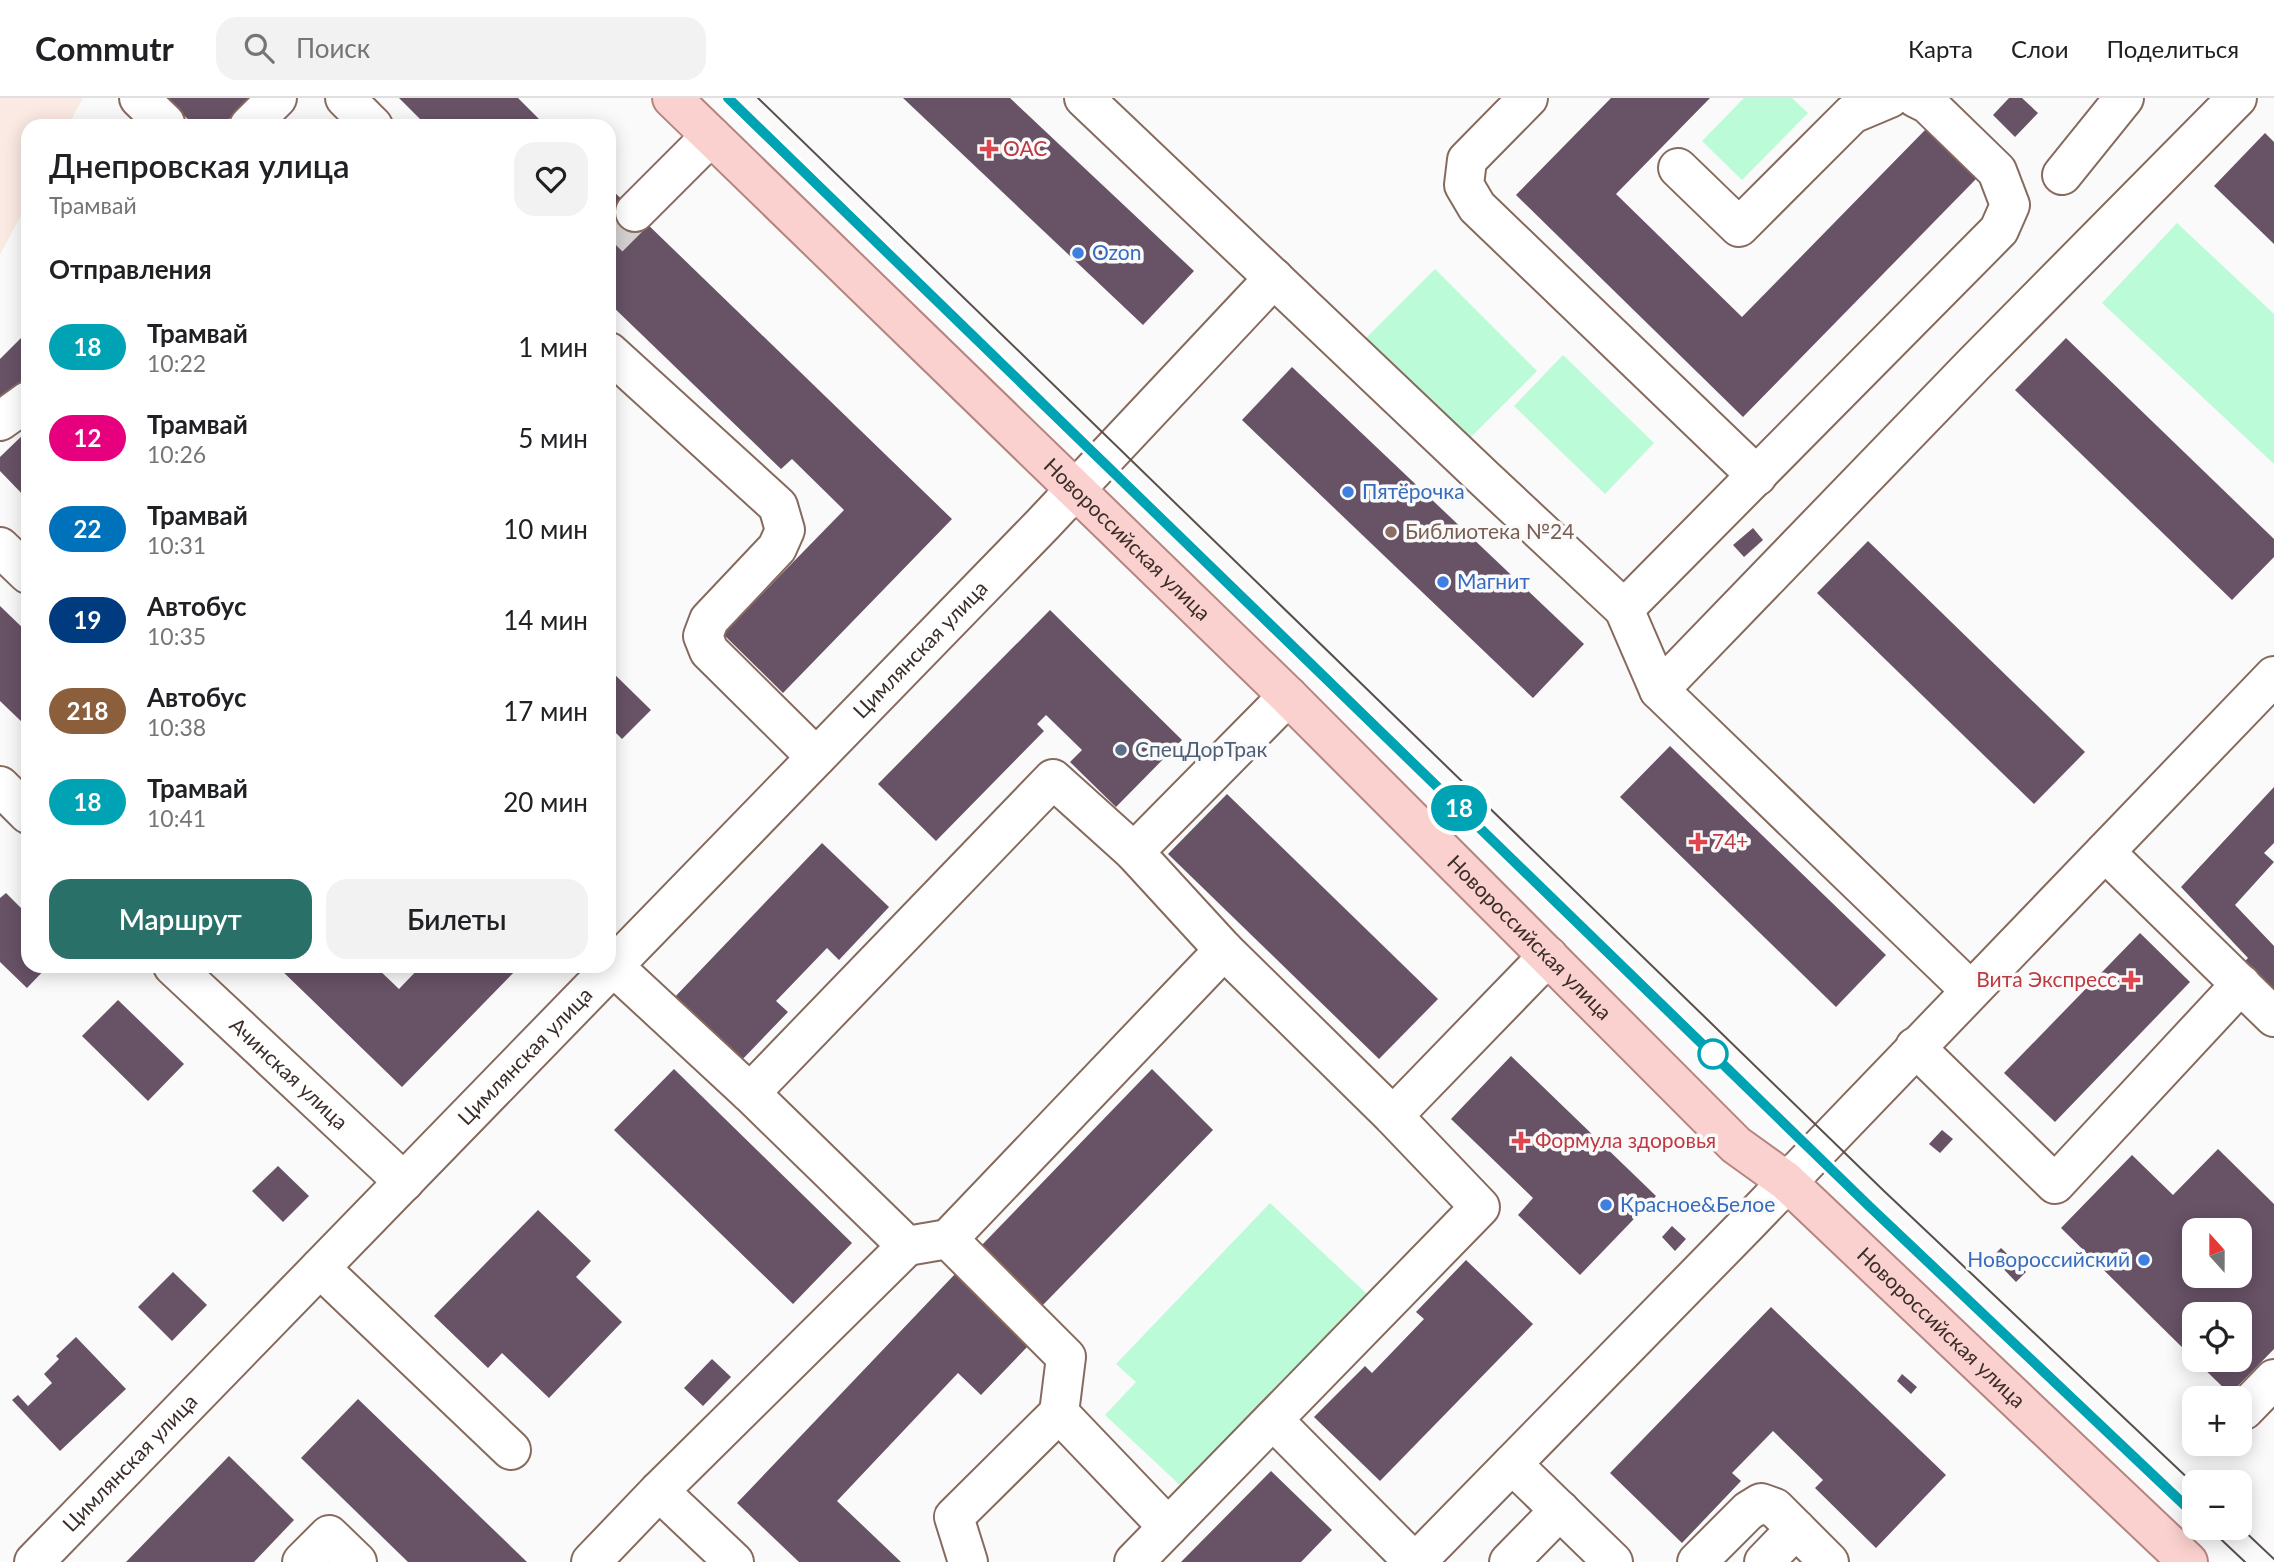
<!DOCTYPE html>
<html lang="ru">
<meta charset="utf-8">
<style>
body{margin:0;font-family:Lato,sans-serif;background:#f2f2f2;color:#202124;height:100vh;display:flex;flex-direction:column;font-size:26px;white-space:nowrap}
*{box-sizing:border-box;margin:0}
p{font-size:23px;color:#757577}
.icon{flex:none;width:38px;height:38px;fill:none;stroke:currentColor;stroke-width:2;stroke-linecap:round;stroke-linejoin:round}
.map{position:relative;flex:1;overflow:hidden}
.sheet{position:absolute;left:21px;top:21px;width:595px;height:854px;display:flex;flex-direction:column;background:#fff;border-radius:21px;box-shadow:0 4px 18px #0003}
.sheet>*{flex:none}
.badge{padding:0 14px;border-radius:23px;font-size:24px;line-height:46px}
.needle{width:46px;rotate:339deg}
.fabs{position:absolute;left:2182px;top:1120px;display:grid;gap:14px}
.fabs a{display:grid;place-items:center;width:70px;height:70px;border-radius:14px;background:#fff;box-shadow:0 4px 18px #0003;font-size:35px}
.map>.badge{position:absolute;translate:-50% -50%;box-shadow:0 0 0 4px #fff}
h2{padding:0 28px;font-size:26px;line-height:63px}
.round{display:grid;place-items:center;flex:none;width:74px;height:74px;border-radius:21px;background:#f2f2f2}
.headline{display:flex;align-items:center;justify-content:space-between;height:119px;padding:0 28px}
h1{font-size:33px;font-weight:600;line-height:52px}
.button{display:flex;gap:14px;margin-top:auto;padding:14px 28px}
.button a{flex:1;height:80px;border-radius:21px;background:#297168;color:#fff;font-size:28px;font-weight:600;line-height:80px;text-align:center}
.button a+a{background:#f2f2f2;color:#202124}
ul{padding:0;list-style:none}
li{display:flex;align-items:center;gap:21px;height:91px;padding:0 28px}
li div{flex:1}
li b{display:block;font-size:26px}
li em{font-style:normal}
li .badge{min-width:77px;font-weight:700;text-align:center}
header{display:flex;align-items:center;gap:42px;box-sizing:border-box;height:98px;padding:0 35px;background:#fff;border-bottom:2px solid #e0e0e0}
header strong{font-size:33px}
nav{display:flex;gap:38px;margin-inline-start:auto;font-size:24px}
.search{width:490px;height:63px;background:#f2f2f2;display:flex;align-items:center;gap:18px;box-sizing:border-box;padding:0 24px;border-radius:21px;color:#757577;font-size:26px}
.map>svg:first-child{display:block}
.built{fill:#fbeae3}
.green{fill:#bcfbd7}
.building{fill:#685266;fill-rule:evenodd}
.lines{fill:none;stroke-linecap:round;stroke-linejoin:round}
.minor-tunnel{stroke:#d4d1d0;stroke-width:38;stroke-dasharray:38 19;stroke-linecap:butt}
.minor-casing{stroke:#876a5e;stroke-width:42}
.major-casing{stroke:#b5847f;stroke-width:42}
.minor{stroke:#fff;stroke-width:38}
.major{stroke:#fad1ce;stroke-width:38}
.tram{stroke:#594e4a;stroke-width:2}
.line-casing{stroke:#fff;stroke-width:16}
.line{stroke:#00a3b4;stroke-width:10}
.health-dot{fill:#e0444e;stroke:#fafafa;stroke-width:2.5}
.shop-dot{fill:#3f7fe0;stroke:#fafafa;stroke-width:2.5}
.education-dot{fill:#8d6e63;stroke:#fafafa;stroke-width:2.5}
.service-dot{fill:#5c6f8a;stroke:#fafafa;stroke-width:2.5}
.stop-dot{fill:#fff;stroke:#00a3b4;stroke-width:3.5}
.labels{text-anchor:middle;stroke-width:7;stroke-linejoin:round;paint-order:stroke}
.health-label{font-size:21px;fill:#be3a42;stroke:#fafafa;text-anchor:start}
.shop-label{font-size:21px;fill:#366cbe;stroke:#fafafa;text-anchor:start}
.education-label{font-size:21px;fill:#785e54;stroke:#fafafa;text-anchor:start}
.street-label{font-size:21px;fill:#3b2e29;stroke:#fafafa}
.service-label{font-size:21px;fill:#4e5e75;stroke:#fafafa;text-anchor:start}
</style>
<header>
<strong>Commutr</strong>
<div class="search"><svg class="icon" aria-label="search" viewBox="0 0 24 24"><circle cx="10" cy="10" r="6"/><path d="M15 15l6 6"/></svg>Поиск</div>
<nav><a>Карта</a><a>Слои</a><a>Поделиться</a></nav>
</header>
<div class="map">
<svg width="2274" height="1464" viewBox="0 0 2274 1464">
<rect width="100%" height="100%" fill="#fafafa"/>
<!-- built -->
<path class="built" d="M0 0H83L68 28H28V104L0 157Z"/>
<!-- green -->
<g class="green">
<path d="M1744 0H1792L1808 15 1742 82 1702 43Z"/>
<path d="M2177 125 2274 216V366L2102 205Z"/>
<path d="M1435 171 1537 273 1466 344 1364 242Z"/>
<path d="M1563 257 1654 345 1605 396 1514 308Z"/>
<path d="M1270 1105 1368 1197 1183 1390 1105 1317 1136 1284 1116 1266Z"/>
</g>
<!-- building -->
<g class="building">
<path d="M166 0H249L222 28H195Z"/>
<path d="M399 0H518L546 28H427Z"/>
<path d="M903 0H1010L1194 173 1143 227Z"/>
<path d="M1611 0H1710L1616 96 1742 219 1926 31 1976 81 1743 319 1516 97Z"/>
<path d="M2009 0H2022L2038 15 2015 39 1993 17Z"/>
<path d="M2265 35 2274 44V146L2214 88Z"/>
<path d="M609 89 952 421 783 595 723 536 844 412 792 361 781 371 609 205Z"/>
<path d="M28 233V283L0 311V261Z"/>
<path d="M2066 240 2274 441V459L2232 502 2015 292Z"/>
<path d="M1292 269 1584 546 1533 600 1242 322Z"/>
<path d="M28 332V402L0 373V359Z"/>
<path d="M1753 430 1763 442 1744 459 1733 447Z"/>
<path d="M1868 443 2085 654 2034 706 1817 495Z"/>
<path d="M0 508 28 535V622L24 626 0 603Z"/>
<path d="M1050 512 1182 642 1116 709 1070 664 1082 652 1046 617 1037 626 1044 633 936 743 878 686Z"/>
<path d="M609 571 651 612 622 641 614 633 609 638Z"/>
<path d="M1670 648 1886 857 1836 909 1620 699Z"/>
<path d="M2274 689V745L2264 755 2274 764 2235 807 2274 848V896L2243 865 2248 860 2181 789Z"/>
<path d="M1227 696 1438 901 1379 961 1168 756Z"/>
<path d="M822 745 889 809 839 862 827 850 776 903 788 914 737 967 671 903Z"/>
<path d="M6 795 28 817V868H48L27 890 0 864V800Z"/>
<path d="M2140 835 2190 884 2055 1024 2004 975Z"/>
<path d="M277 868H375L399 891 421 868H520L402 989Z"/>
<path d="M118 902 184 966 148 1003 82 938Z"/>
<path d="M1511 958 1656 1098 1580 1177 1518 1117 1533 1100 1451 1021Z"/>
<path d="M674 971 852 1145 793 1206 614 1032Z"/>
<path d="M1152 971 1213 1032 1041 1209 979 1150Z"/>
<path d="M1942 1032 1953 1041 1940 1055 1929 1046Z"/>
<path d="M2218 1051 2274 1106V1251L2230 1296 2195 1262H2240V1216H2194V1261L2061 1130 2132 1057 2173 1097ZM2194 1132H2240V1178H2194Z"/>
<path d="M278 1068 309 1098 283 1124 252 1093Z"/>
<path d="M538 1112 591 1163 576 1179 622 1224 549 1300 502 1255 488 1270 434 1218Z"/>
<path d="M1672 1128 1686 1141 1675 1153 1662 1139Z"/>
<path d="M2001 1150 2026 1174 2016 1184 1992 1159Z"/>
<path d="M1466 1162 1533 1226 1380 1383 1314 1319 1365 1268 1372 1275 1424 1221 1416 1214Z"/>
<path d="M173 1174 207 1207 172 1243 138 1209Z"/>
<path d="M956 1175 1030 1246 981 1297 958 1275 837 1403 901 1464H799L737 1405Z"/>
<path d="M1771 1209 1946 1377 1876 1450 1815 1390 1823 1382 1773 1333 1732 1375 1741 1383 1682 1445 1610 1375Z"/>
<path d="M76 1239 126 1291 60 1353 12 1302 18 1297 28 1308 52 1285 44 1276 59 1261 56 1258Z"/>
<path d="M712 1261 731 1279 703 1308 684 1290Z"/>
<path d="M1902 1276 1917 1289 1911 1296 1897 1283Z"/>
<path d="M358 1301 527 1464H408L301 1360Z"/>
<path d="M229 1358 294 1422 254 1464H126Z"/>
<path d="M1271 1373 1332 1432 1301 1464H1181Z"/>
</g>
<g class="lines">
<!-- minor-tunnel -->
<path class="minor-tunnel" d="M609 140 635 114"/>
<defs>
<g id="minor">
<path d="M139 0 165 25 166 28"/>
<path d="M345 0 373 28"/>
<path d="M1084 0 1485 381 1624 511 1659 592 1970 892"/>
<path d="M1528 0 1467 62 1464 87 1477 109 1757 378"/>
<path d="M249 28 277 0"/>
<path d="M1678 70 1739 129 1852 16 1890 0"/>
<path d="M2062 77 2124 0"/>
<path d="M635 114 711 38"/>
<path d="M609 254 778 408 785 432 777 450 709 522 703 538 709 553 816 659"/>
<path d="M0 323 28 303"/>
<path d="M0 449 28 476"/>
<path d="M1624 511 1999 132 2010 107 1997 73 1928 6 1916 0"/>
<path d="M1659 592 1974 266 2237 0"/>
<path d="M0 688 28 716"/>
<path d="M1134 754 1288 598"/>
<path d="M2105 754 2274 919"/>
<path id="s1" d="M173 868 404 1084"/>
<path d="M614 869 750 995 907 1148 948 1141 1066 1259 1059 1315 1168 1429"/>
<path d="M1915 949 2055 1086 2241 886"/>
<path d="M750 995 1053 681 1134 754 1224 852 1393 1018 1480 1109 1134 1464"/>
<path d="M1393 1018 1548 858"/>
<path d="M948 1141 1224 852"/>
<path d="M320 1170 511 1352"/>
<path d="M2244 1312 2274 1281"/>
<path d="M1273 1322 1414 1464"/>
<path d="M1512 1366 1613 1464"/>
<path d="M659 1393 734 1464"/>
<path id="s2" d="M34 1464 1043 426 1274 180"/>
<path d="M302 1464 329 1437 357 1464"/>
<path d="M591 1464 659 1393 907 1148"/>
<path d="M968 1464 954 1419 1059 1315"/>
<path d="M1416 1464 1747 1126 2274 578"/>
<path d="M1509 1464 1560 1412"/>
<path d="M1697 1464 1748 1413 1761 1405 1775 1410 1829 1464"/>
<path d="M1764 1464 1796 1431"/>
</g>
<g id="major">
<path id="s3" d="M672 0 1288 598 1736 1047 1786 1083 2188 1464"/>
</g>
</defs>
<!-- minor casing -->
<use href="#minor" class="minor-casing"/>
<!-- major casing -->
<use href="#major" class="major-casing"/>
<!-- minor -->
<use href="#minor" class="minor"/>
<!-- major -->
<use href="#major" class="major"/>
<!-- tram -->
<g class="tram">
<path d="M728 0 1870 1109 2194 1416"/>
<path d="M758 0 1884 1093 2194 1386"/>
<path d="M2240 1429 2274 1461"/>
<path d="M2209 1430 2245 1464"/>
</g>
</g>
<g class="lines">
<defs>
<path id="line" d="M728 0 1870 1109 2194 1416"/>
</defs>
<!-- line casing -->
<use href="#line" class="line-casing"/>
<!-- line -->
<use href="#line" class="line"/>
</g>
<!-- markers -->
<g class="health-dot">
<path d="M985.5 40.5h7v7h7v7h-7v7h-7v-7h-7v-7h7z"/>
<path d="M1694.5 733.5h7v7h7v7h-7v7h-7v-7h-7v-7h7z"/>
<path d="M2127.5 871.5h7v7h7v7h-7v7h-7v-7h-7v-7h7z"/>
<path d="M1517.5 1032.5h7v7h7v7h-7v7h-7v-7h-7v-7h7z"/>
</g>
<g class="shop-dot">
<circle cx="1078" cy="155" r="7"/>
<circle cx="1348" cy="394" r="7"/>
<circle cx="1443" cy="484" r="7"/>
<circle cx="1606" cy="1107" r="7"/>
<circle cx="2144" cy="1162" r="7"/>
</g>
<circle class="education-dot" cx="1391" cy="434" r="7"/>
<circle class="service-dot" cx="1121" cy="652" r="7"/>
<circle class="stop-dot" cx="1713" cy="956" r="14"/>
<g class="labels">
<!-- health labels -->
<g class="health-label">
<text x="1003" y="58">ОАС</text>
<text x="1712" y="751">74+</text>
<text x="2117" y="889" text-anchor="end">Вита Экспресс</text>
<text x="1535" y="1050">Формула здоровья</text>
</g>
<!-- shop labels -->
<g class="shop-label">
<text x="1092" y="162">Ozon</text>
<text x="1362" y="401">Пятёрочка</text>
<text x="1457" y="491">Магнит</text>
<text x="1620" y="1114">Красное&amp;Белое</text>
<text x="2130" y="1169" text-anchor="end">Новороссийский</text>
</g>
<!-- education labels -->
<g class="education-label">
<text x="1405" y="441">Библиотека №24</text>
</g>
<!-- street labels -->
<g class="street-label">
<text dy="7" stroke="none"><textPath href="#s3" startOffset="634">Новороссийская улица</textPath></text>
<text dy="7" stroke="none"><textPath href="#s2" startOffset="1272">Цимлянская улица</textPath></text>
<text dy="7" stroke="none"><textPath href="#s3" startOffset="1200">Новороссийская улица</textPath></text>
<text dy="7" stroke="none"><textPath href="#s2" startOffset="705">Цимлянская улица</textPath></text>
<text dy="7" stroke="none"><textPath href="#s1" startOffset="158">Ачинская улица</textPath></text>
<text dy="7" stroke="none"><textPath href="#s3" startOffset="1768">Новороссийская улица</textPath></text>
<text dy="7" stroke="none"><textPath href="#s2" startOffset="138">Цимлянская улица</textPath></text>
</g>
<!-- service labels -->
<g class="service-label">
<text x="1135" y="659">СпецДорТрак</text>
</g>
</g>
</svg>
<div class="fabs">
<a><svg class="needle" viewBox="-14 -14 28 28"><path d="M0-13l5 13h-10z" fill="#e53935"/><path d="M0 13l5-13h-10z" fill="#757577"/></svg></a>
<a><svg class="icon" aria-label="locate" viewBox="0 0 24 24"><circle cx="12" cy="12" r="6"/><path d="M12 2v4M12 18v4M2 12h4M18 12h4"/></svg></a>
<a>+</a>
<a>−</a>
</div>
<b class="badge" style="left:1459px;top:710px;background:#00a3b4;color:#fff">18</b>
<section class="sheet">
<div class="headline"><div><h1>Днепровская улица</h1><p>Трамвай</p></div><a class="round"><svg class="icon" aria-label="heart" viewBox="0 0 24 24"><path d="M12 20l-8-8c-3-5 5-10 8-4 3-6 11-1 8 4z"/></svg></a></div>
<h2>Отправления</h2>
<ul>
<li><span class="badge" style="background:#00a3b4;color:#fff">18</span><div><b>Трамвай</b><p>10:22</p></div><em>1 мин</em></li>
<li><span class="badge" style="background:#e6007e;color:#fff">12</span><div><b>Трамвай</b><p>10:26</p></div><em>5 мин</em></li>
<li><span class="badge" style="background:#0072bc;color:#fff">22</span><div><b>Трамвай</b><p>10:31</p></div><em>10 мин</em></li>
<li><span class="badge" style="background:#003b80;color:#fff">19</span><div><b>Автобус</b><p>10:35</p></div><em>14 мин</em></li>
<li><span class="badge" style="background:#8b5e3c;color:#fff">218</span><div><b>Автобус</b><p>10:38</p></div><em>17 мин</em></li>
<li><span class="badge" style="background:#00a3b4;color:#fff">18</span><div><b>Трамвай</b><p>10:41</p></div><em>20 мин</em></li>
</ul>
<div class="button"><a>Маршрут</a><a>Билеты</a></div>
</section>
</div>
